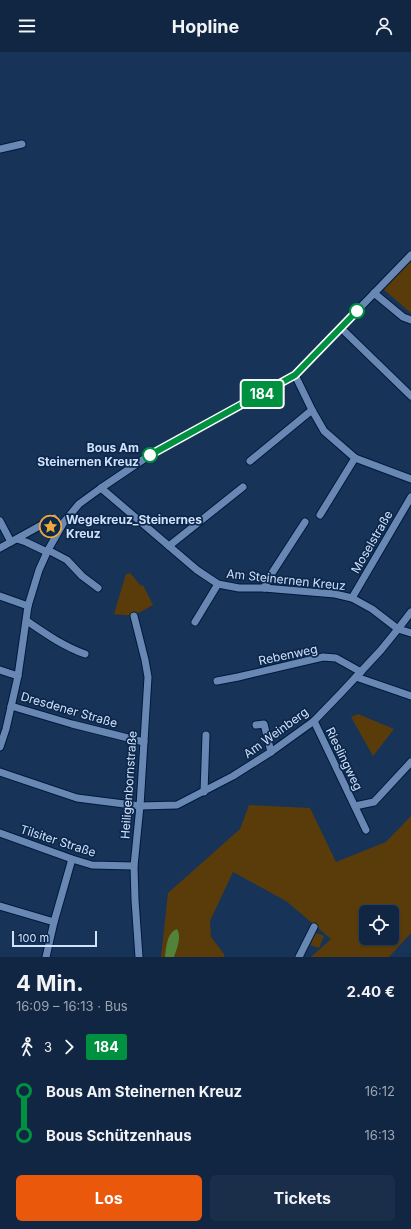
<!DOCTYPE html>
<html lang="de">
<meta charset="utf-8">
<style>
body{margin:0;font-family:Inter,sans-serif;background:#1a2e49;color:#f1f3f6;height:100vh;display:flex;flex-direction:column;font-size:15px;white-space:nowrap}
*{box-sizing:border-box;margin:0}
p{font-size:13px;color:#9ca5b2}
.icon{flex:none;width:22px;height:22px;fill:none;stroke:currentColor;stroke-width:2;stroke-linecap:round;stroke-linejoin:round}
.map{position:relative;height:905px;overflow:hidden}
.drawer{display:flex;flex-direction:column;background:#112642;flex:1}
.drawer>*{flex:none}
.badge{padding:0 8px;border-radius:3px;font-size:14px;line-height:26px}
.buttons{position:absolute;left:359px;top:853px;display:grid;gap:8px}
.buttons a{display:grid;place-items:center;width:40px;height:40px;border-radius:6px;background:#112642;box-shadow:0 1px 3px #0004,0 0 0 1px #30435b;font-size:20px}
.scale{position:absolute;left:12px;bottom:10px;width:85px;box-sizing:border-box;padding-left:4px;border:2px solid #d0e1f9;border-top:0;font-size:11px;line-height:14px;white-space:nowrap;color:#d0e1f9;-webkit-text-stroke:3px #0c284d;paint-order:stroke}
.map>.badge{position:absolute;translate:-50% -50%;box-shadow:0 0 0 2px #fff}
.legs{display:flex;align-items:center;gap:6px;height:44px;padding:0 16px;font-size:13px}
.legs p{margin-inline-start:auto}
.head{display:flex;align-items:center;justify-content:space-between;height:68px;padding:0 16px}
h1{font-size:22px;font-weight:700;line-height:30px}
.cta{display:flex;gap:8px;margin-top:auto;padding:8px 16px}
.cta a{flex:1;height:46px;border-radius:6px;background:#ea580c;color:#fff;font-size:16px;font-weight:700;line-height:46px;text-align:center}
.cta a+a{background:#1a2e49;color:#f1f3f6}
ul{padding:0 16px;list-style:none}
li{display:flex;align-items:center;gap:14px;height:44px;font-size:15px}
li i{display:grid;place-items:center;width:6px;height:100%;margin:0 5px;background:currentColor}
li i::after{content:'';width:10px;height:10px;margin:-5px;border:3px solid;border-radius:50%;background:#112642}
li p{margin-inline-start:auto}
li:first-child i{background:linear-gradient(#0000 50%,currentColor 0)}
li:last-child i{background:linear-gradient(currentColor 50%,#0000 0)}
header{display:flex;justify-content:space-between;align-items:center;height:52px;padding:0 16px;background:#112642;font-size:18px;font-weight:700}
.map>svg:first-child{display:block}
.green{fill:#593c09;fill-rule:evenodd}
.water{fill:#518338}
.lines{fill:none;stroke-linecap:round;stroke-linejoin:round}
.minor-casing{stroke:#00193c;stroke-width:9}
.minor{stroke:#6888b3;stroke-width:7}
.line-1-casing{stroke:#fff;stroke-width:9}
.line-1{stroke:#009140;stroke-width:6}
.stop-1-dot{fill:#fff;stroke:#009140;stroke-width:2}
.labels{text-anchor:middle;stroke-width:3.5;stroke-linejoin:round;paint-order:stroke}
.stop-label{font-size:12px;font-weight:bold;fill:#d0e1f9;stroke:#0c284d;text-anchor:end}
.poi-label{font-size:12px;font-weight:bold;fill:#d0e1f9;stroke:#0c284d;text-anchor:start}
.street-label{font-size:12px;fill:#d0e1f9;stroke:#0c284d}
</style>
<header><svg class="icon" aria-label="menu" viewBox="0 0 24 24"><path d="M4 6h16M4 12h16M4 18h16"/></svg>Hopline<svg class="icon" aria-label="person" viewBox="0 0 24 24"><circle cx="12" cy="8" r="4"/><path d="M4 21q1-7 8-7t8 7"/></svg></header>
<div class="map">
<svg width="411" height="905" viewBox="0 0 411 905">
<rect width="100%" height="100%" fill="#173358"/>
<!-- green -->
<g class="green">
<path d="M411 208V261L383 237Z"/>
<path d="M130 521 141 534 143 533 153 553C137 562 133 565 114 562L126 522Z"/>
<path d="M358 662 394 677 373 704 351 665Z"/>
<path d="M249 753 310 756 336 810 386 790 411 764V881L389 905H311L331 887 286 849 233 820 210 869 211 885 224 902V905H161L168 841 240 777ZM366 860H392V886H366Z"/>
<path d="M314 880 324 884 319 896 308 892Z"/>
</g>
<!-- water -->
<path class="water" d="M177 877C182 884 177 897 174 905H165C166 896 167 880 177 877Z"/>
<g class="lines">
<defs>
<g id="minor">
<path d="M0 97 22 92"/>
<path d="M374 241 403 265 411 268"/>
<path d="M341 276 411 344"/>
<path d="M295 323 312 358 324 379 355 406 411 427"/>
<path d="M250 409 312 358"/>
<path d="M101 436 197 518 218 532 239 536H264L335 542 352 546 372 557 398 577 411 581"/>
<path d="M320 463 355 406"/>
<path d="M0 469 11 490"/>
<path d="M17 487 26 490 47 500"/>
<path d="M169 494 243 435"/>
<path d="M0 496 54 466"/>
<path d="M48 498 67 508 82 524 98 536"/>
<path d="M264 536 272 521 305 470"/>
<path d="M0 544 28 554"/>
<path d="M352 546 411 445"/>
<path d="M134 564 145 608 148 625 140 754 134 814 135 848 139 905"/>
<path d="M27 569C46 582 63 594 85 602"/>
<path d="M195 570 218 532"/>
<path d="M0 618 18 624"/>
<path d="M356 625 411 644"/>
<path d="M217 629 238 625 323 605 336 606 361 620"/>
<path d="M11 654 72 672 144 690"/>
<path d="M314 669 366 778"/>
<path d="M256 673 264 672 271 700"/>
<path d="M0 695 6 677 18 624 28 554 39 518 48 498 64 470 79 452 101 436 150 403 295 323 411 203"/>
<path d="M0 720 77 746 140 754 177 753 233 724 271 700 314 669 341 641 381 598 398 577 411 560"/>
<path d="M204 740 206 683"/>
<path d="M355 754 374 750 411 710"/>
<path d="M0 781 72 807 92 813 134 814"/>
<path d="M0 854 54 870"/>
<path d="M46 905 54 870 72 807"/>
<path d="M299 905 314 875"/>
</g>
</defs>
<!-- minor casing -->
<use href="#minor" class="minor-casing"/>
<!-- minor -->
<use href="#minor" class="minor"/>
</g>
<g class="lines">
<defs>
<path id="line-1" d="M150 403 295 323 357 259"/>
</defs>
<!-- line-1 casing -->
<use href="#line-1" class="line-1-casing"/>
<!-- line-1 -->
<use href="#line-1" class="line-1"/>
</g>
<!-- icons -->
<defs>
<symbol id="sight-ring" viewBox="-11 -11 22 22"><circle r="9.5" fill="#0c284d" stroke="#eba93a" stroke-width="1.5"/><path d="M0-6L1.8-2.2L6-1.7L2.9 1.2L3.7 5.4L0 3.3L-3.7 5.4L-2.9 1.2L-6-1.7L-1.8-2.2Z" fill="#eba93a"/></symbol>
</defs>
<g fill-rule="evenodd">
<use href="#sight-ring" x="38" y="462" width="25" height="25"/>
</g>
<!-- markers -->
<g class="stop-1-dot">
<circle cx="357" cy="259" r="7"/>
<circle cx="150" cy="403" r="7"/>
</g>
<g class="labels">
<!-- stop labels -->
<g class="stop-label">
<text x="139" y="400">Bous Am<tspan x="139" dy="14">Steinernen Kreuz</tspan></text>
</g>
<!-- poi labels -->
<g class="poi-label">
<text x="66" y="472">Wegekreuz_Steinernes<tspan x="66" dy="14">Kreuz</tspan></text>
</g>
<!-- street labels -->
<g class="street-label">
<text transform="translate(372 490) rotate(-60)" y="4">Moselstraße</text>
<text transform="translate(286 528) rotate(6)" y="4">Am Steinernen Kreuz</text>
<text transform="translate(288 603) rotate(-12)" y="4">Rebenweg</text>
<text transform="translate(69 658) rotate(16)" y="4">Dresdener Straße</text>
<text transform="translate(276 681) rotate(-36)" y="4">Am Weinberg</text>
<text transform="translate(344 707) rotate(64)" y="4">Rieslingweg</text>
<text transform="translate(129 733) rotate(-86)" y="4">Heiligenbornstraße</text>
<text transform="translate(58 789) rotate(18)" y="4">Tilsiter Straße</text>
</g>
</g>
</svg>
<div class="buttons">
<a><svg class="icon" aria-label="locate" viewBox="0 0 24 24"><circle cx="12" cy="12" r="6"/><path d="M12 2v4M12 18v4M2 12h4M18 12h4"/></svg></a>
</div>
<div class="scale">100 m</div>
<b class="badge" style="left:262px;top:342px;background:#009140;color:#fff">184</b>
</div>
<section class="drawer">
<div class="head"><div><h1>4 Min.</h1><p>16:09 – 16:13 · Bus</p></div><b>2.40 €</b></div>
<div class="legs"><svg class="icon" aria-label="walk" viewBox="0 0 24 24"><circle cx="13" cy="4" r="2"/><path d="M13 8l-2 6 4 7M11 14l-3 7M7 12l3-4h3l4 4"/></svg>3<svg class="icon" aria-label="forward" viewBox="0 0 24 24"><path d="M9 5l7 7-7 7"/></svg><b class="badge" style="background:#009140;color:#fff">184</b></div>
<ul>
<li><i style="color:#009140"></i><b>Bous Am Steinernen Kreuz</b><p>16:12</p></li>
<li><i style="color:#009140"></i><b>Bous Schützenhaus</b><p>16:13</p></li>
</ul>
<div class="cta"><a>Los</a><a>Tickets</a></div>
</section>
